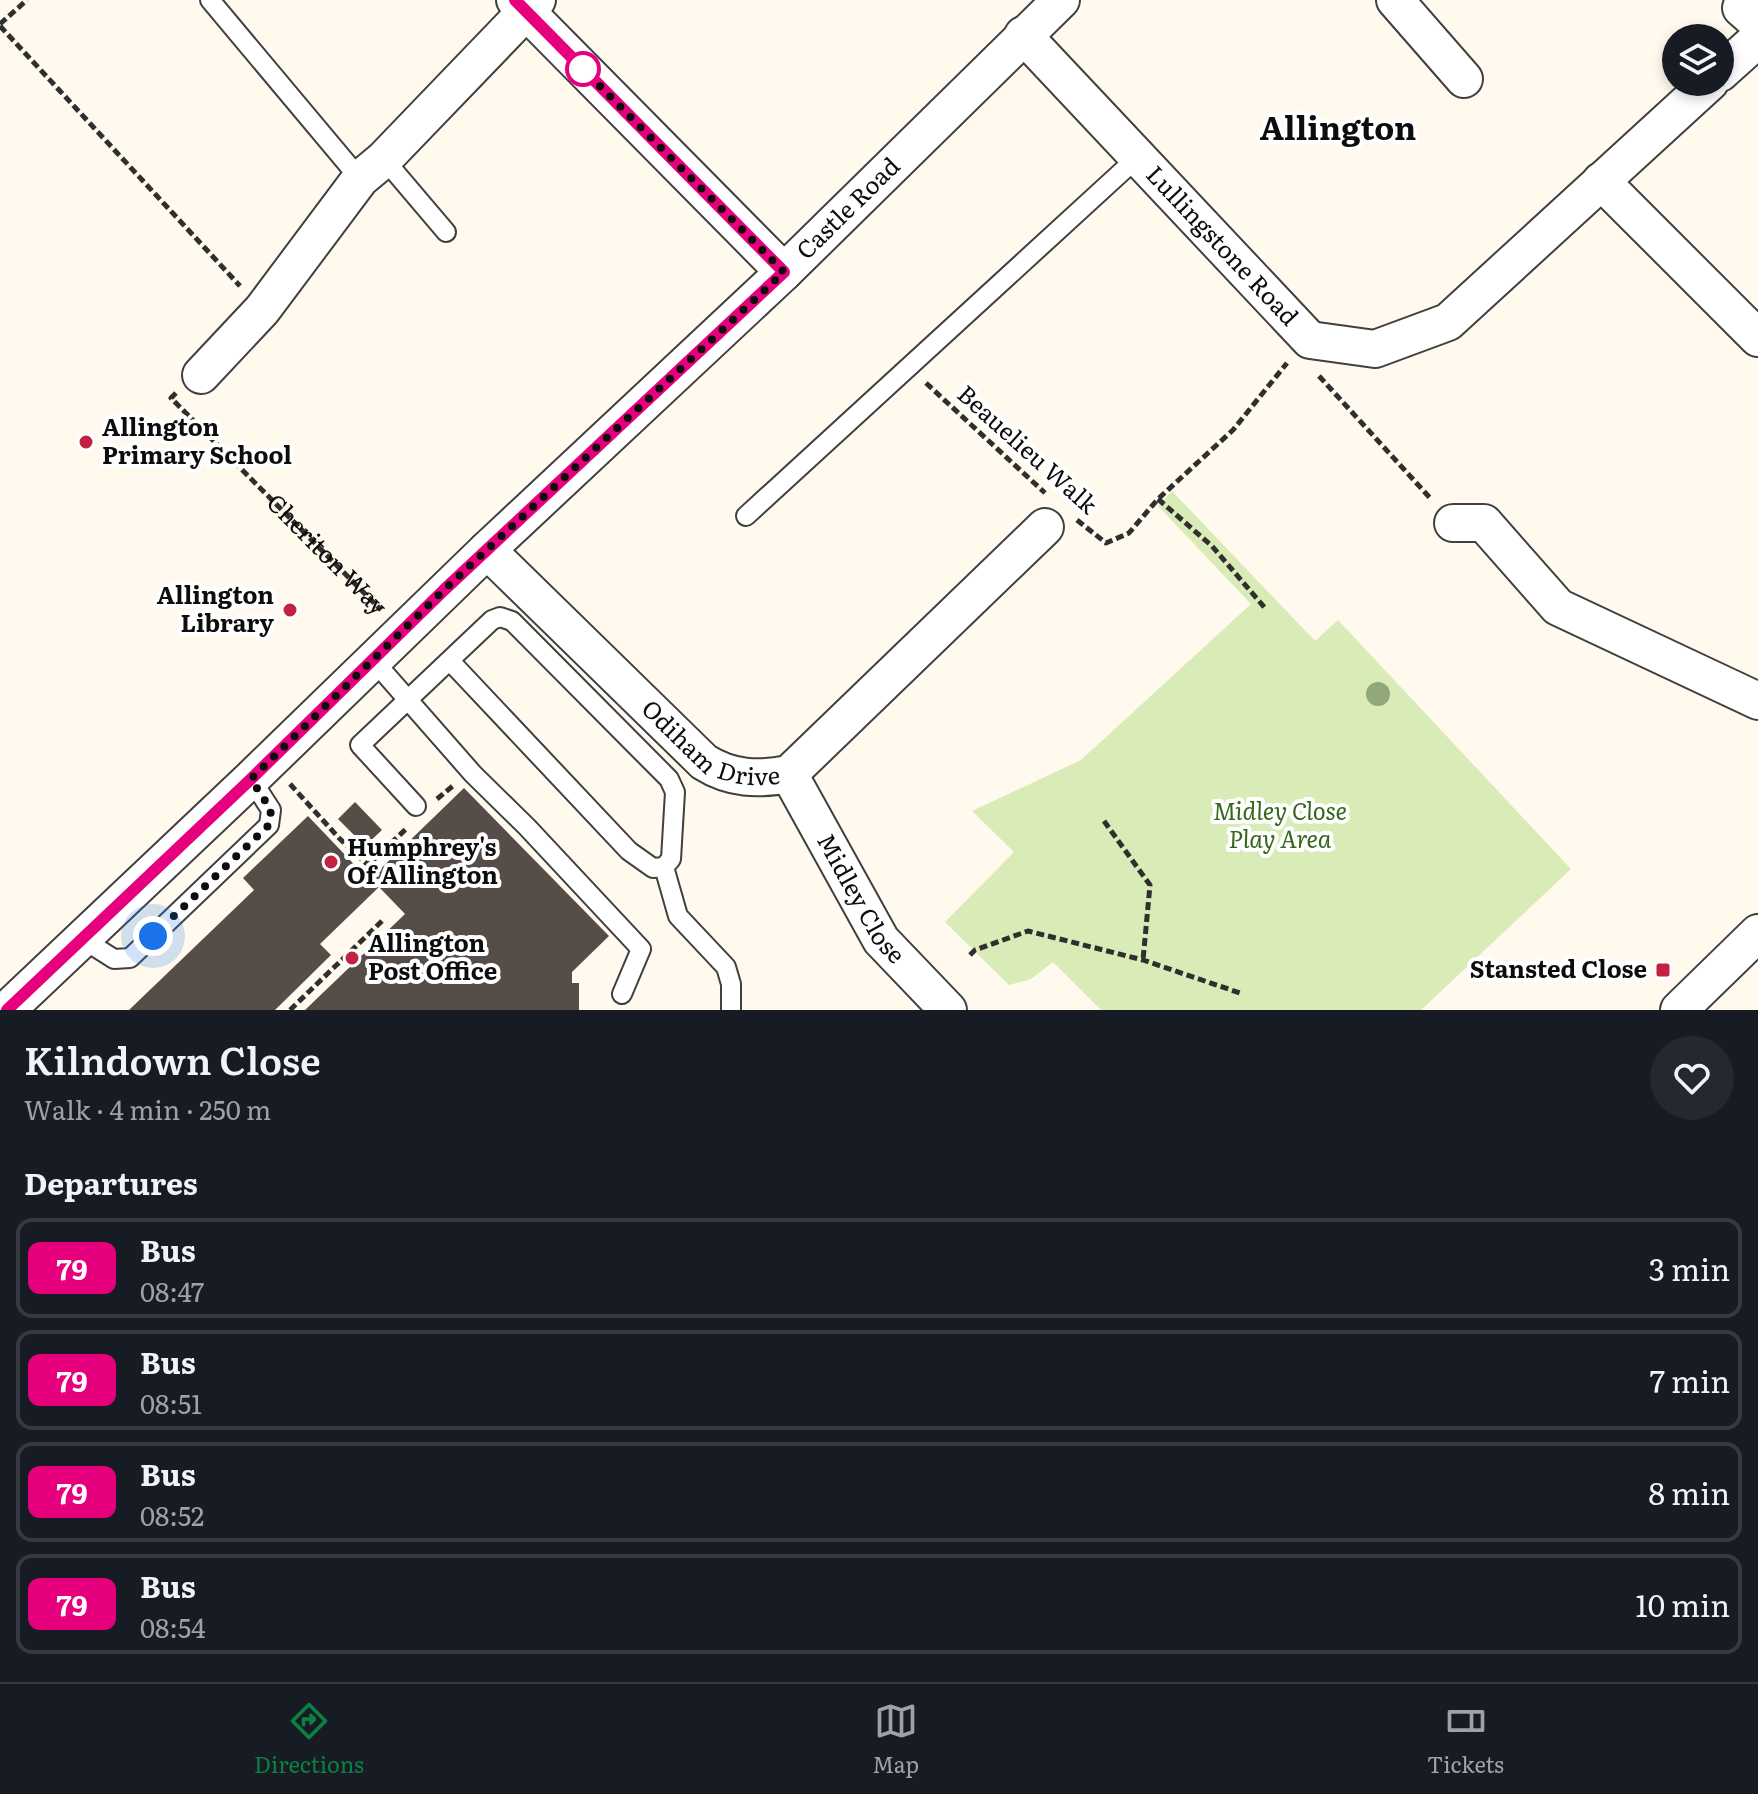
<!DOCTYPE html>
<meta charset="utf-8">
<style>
body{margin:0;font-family:Literata,serif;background:#242831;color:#f1f3f6;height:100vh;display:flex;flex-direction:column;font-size:30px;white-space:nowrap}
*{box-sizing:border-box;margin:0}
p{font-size:26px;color:#9ea1a6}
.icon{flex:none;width:44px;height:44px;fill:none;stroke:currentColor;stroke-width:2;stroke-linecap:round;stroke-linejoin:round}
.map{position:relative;height:1010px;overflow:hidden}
.side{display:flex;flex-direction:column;background:#171b24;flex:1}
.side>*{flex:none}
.badge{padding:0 16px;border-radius:12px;font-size:28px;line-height:52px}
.buttons{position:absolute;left:1662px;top:24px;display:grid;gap:16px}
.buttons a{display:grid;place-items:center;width:72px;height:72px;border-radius:50%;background:#171b24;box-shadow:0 4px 12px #0003;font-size:40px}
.you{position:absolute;width:40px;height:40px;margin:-20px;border:6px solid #fff;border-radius:50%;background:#1a73e8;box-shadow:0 0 0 12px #1a73e833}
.map>.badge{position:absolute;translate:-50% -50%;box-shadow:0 0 0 4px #fff}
h2{padding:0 24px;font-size:30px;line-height:72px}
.round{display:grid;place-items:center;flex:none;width:84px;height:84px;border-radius:42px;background:#242831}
.head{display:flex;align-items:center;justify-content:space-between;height:136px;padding:0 24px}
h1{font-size:38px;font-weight:600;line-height:60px}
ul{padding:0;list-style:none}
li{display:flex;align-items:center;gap:24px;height:100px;margin:0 16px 12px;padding:0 8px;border:4px solid #363941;border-radius:16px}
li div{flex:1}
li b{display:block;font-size:30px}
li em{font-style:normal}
li .badge{min-width:88px;font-weight:700;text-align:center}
.menu{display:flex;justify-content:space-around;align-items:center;height:112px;border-top:2px solid #363941;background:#171b24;font-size:22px;color:#9ea1a6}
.menu a{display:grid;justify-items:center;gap:4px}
.menu .current{color:#0b8043}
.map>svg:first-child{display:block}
.green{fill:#d9ebb6}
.building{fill:#564d49}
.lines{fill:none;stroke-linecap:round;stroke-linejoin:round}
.service-casing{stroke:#404040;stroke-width:22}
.minor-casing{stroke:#404040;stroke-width:40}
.path{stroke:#2f2f2f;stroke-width:5;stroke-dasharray:8 4;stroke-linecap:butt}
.service{stroke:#fff;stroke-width:18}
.minor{stroke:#fff;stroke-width:36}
.tree{fill:#91a97a}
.line-casing{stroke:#fff;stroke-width:18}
.line{stroke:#e6007e;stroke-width:12}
.walk{stroke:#0d0d0d;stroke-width:8;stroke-dasharray:0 14.4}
.stop-dot{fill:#fff;stroke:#e6007e;stroke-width:4}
.poi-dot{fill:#c22141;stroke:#fff;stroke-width:3}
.labels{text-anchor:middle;stroke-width:8;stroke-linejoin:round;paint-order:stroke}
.street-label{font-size:24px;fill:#0d0d0d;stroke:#fff}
.poi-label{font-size:24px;font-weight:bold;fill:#0d0d0d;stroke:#fff;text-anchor:start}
.park-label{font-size:24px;font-style:italic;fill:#37671c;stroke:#fff}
.district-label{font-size:32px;font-weight:bold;fill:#0d0d0d;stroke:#fff}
</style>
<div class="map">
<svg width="1758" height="1010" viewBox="0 0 1758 1010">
<rect width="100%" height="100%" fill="#fff9ee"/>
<!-- green -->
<path class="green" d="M1172 491 1315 641 1338 620 1571 869 1421 1010H1101L1053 962 1031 979 1009 985 945 922 1014 852 972 811 1081 760 1251 604 1158 506Z"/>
<!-- building -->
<g class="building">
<path d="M464 788 609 936 572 972V983H579V1010H305L405 914 379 887 320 944 331 955 275 1010H129L254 890 243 878 308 816 369 880Z"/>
<path d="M355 802 382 830 365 846 338 819Z"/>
</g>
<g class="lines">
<defs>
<g id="service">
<path d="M210 0 360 179"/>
<path d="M384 159 446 232"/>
<path d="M746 516 1139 156"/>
<path d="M373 660 473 774 527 827 641 949 622 994"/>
<path d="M416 806 360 745 492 620 500 617 512 621 669 779 675 792 671 859 664 867 653 868 629 851 450 661"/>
<path d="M664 867 678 916 726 967 731 984V1010"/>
<path d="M81 938 114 959 130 958 269 825 271 810 251 779"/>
</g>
<g id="minor">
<path d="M515 0 784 272"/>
<path d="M1395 0 1464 79"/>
<path d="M1741 8 1758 23"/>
<path id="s2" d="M1023 35 1310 340 1375 349 1448 322 1710 82"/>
<path d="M1720 73 1758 39"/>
<path d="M1601 181 1758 338"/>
<path d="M201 375 262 310 360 179 384 159 537 0"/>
<path d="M1453 523H1484L1558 607 1758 701"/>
<path id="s3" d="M487 550 704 762C731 779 758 780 789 774L1045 527"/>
<path id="s4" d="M789 774 881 940 948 1010"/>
<path id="s5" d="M7 1010 251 779 487 550 784 272 1061 0"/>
<path d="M1679 1010 1758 933"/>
</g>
</defs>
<!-- service casing -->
<use href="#service" class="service-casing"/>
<!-- minor casing -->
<use href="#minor" class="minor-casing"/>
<!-- path -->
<g class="path">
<path d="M0 24 27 0"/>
<path d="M0 26 240 286"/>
<path d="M1319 376 1431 499"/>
<path d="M926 383 1045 493"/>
<path id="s1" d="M176 393 171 398 381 610"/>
<path d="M1158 499 1212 546 1265 608"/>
<path d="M1077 520 1106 543 1129 533 1158 499 1233 430 1287 363"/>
<path d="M290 784 339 838 368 865 407 828"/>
<path d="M437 799 454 785"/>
<path d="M1104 821 1150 885 1143 960"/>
<path d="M970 955 975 950 1028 931 1143 960 1243 994"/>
<path d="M290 1010 382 921"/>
</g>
<!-- service -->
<use href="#service" class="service"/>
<!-- minor -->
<use href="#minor" class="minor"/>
</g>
<!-- trees -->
<circle class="tree" cx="1378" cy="694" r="12"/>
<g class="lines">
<defs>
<path id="line" d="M7 1010 251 779 444 590 784 272 515 0"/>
</defs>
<!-- line casing -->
<use href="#line" class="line-casing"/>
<!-- line -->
<use href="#line" class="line"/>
<!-- walk -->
<path class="walk" d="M153 936 269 825 271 810 251 779 444 590 784 272 583 69"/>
</g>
<!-- markers -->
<circle class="stop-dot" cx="583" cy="69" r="16"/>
<g class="poi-dot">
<circle cx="86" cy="442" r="8"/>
<circle cx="290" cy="610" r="8"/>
<circle cx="331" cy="862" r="8"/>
<circle cx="352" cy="958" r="8"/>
<rect x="1655" y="962" width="16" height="16" rx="4"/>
</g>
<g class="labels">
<!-- street labels -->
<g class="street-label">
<text dy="8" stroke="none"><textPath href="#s5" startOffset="1162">Castle Road</textPath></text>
<text dy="8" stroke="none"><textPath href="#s2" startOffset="290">Lullingstone Road</textPath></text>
<text transform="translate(1027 450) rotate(42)" y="8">Beauelieu Walk</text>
<text dy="8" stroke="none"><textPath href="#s1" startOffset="228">Cheriton Way</textPath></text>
<text dy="8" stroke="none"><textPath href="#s3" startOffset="302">Odiham Drive</textPath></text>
<text dy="8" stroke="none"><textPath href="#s4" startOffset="144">Midley Close</textPath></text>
</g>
<!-- poi labels -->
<g class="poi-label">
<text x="102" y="436">Allington<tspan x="102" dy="28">Primary School</tspan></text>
<text x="274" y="604" text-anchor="end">Allington<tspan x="274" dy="28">Library</tspan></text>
<text x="347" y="856">Humphrey's<tspan x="347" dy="28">Of Allington</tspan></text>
<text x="368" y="952">Allington<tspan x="368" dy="28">Post Office</tspan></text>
<text x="1647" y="978" text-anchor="end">Stansted Close</text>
</g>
<!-- park labels -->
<g class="park-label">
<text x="1280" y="820">Midley Close<tspan x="1280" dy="28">Play Area</tspan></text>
</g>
<!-- district labels -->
<g class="district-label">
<text x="1338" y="140">Allington</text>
</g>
</g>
</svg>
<div class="buttons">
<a><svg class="icon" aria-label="layers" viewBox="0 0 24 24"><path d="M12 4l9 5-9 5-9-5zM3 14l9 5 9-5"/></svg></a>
</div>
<div class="you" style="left:153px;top:936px"></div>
</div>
<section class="side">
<div class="head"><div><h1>Kilndown Close</h1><p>Walk · 4 min · 250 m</p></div><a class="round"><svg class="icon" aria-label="heart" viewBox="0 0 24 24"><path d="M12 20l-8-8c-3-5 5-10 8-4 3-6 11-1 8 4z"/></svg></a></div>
<h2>Departures</h2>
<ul>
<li><span class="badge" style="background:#e6007e;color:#fff">79</span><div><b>Bus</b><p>08:47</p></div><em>3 min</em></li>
<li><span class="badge" style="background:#e6007e;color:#fff">79</span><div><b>Bus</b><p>08:51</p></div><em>7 min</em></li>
<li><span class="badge" style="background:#e6007e;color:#fff">79</span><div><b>Bus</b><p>08:52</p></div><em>8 min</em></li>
<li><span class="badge" style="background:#e6007e;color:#fff">79</span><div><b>Bus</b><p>08:54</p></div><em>10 min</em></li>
</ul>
</section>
<nav class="menu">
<a class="current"><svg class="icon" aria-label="directions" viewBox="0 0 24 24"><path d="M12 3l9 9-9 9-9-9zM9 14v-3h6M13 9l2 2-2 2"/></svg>Directions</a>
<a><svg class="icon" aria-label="map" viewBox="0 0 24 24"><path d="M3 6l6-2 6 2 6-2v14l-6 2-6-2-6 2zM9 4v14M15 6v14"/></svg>Map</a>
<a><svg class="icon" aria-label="tickets" viewBox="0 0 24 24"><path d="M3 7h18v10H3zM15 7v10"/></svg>Tickets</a>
</nav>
